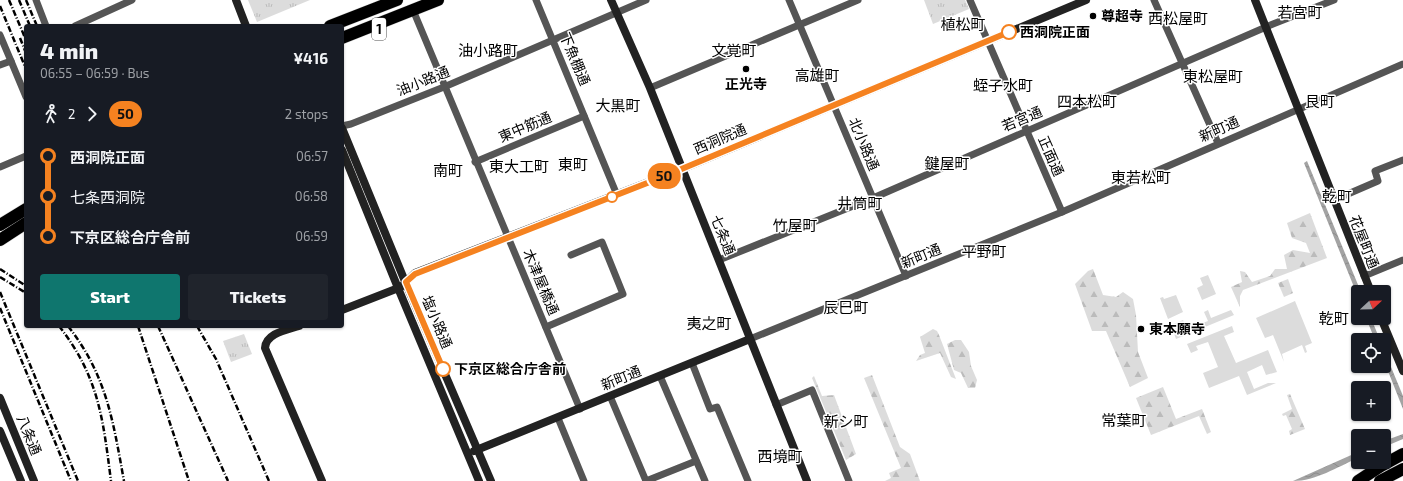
<!DOCTYPE html>
<meta charset="utf-8">
<style>
body{margin:0;font-family:"Exo 2","Noto Sans JP",sans-serif;background:#20242c;color:#f1f3f6;height:100vh;display:flex;flex-direction:column;font-size:15px;white-space:nowrap}
*{box-sizing:border-box;margin:0}
p{font-size:13px;color:#9ea1a6}
.icon{flex:none;width:22px;height:22px;fill:none;stroke:currentColor;stroke-width:2;stroke-linecap:round;stroke-linejoin:round}
.map{position:relative;flex:1;overflow:hidden}
.sheet{position:absolute;left:24px;top:24px;width:320px;height:304px;display:flex;flex-direction:column;background:#171b24;border-radius:4px;box-shadow:0 1px 3px #0004}
.sheet>*{flex:none}
.badge{padding:0 8px;border-radius:13px;font-size:14px;line-height:26px}
.needle{width:26px;rotate:68deg}
.buttons{position:absolute;left:1351px;top:285px;display:grid;gap:8px}
.buttons a{display:grid;place-items:center;width:40px;height:40px;border-radius:4px;background:#171b24;box-shadow:0 1px 3px #0004;font-size:20px}
.map>.badge{position:absolute;translate:-50% -50%;box-shadow:0 0 0 2px #fff}
.legs{display:flex;align-items:center;gap:6px;height:44px;padding:0 16px;font-size:13px}
.legs p{margin-inline-start:auto}
.summary{display:flex;align-items:center;justify-content:space-between;height:68px;padding:0 16px}
h1{font-size:22px;font-weight:800;line-height:30px}
.action{display:flex;gap:8px;margin-top:auto;padding:8px 16px}
.action a{flex:1;height:46px;border-radius:4px;background:#0f766e;color:#fff;font-size:16px;font-weight:800;line-height:46px;text-align:center}
.action a+a{background:#20242c;color:#f1f3f6}
ul{padding:0 16px;list-style:none}
li{display:flex;align-items:center;gap:14px;height:40px;font-size:15px}
li i{display:grid;place-items:center;width:6px;height:100%;margin:0 5px;background:currentColor}
li i::after{content:'';width:10px;height:10px;margin:-5px;border:3px solid;border-radius:50%;background:#171b24}
li p{margin-inline-start:auto}
li:first-child i{background:linear-gradient(#0000 50%,currentColor 0)}
li:last-child i{background:linear-gradient(currentColor 50%,#0000 0)}
.map>svg:first-child{display:block}
.green{fill:#dcdcdc}
.forest{fill:url(#forest-firs)}
.park{fill:url(#park-tufts)}
.water{fill:url(#water-waves)}
.lines{fill:none;stroke-linecap:round;stroke-linejoin:round}
.highway-casing{stroke:#dbdbdb;stroke-width:13}
.street{stroke:#555;stroke-width:7}
.secondary{stroke:#222;stroke-width:8}
.highway{stroke:#000;stroke-width:12}
.rail{stroke:#000;stroke-width:2.5;stroke-dasharray:6 2 1 2;stroke-linecap:butt}
.line-1-casing{stroke:#fff;stroke-width:9}
.line-1{stroke:#f58220;stroke-width:6}
.poi-dot{fill:#000;stroke:#fff;stroke-width:1.5}
.stop-1-dot{fill:#fff;stroke:#f58220;stroke-width:2}
.labels{text-anchor:middle;stroke-width:3;stroke-linejoin:round;paint-order:stroke}
.shield{fill:#fff;stroke:#4c4c4c;stroke-width:1}
.shield-label{font-size:13px;font-weight:bold;fill:#000}
.poi-label{font-size:14px;font-weight:bold;fill:#000;stroke:#fff;text-anchor:start}
.stop-label{font-size:14px;font-weight:bold;fill:#000;stroke:#fff;text-anchor:start}
.street-label{font-size:14px;fill:#000;stroke:#fff}
.neighbourhood-label{font-size:15px;fill:#000;stroke:#fff}
</style>
<div class="map">
<svg width="1403" height="481" viewBox="0 0 1403 481">
<defs>
<pattern id="forest-firs" width="22" height="20" patternUnits="userSpaceOnUse"><rect width="22" height="20" fill="#dcdcdc"/><path d="M5 1l3.5 6h-7zM16 11l3.5 6h-7z" fill="#bbb"/></pattern>
<pattern id="park-tufts" width="24" height="20" patternUnits="userSpaceOnUse"><rect width="24" height="20" fill="#dcdcdc"/><path d="M3 7l-1-3M5 7V3M7 7l1-3M15 17l-1-3M17 17v-4M19 17l1-3" fill="none" stroke="#bbb"/></pattern>
<pattern id="water-waves" width="16" height="10" patternUnits="userSpaceOnUse"><rect width="16" height="10" fill="#a3a3a3"/><path d="M0 5q4-4 8 0t8 0" fill="none" stroke="#8b8b8b"/></pattern>
</defs>
<rect width="100%" height="100%" fill="#fff"/>
<!-- green -->
<g class="green">
<path d="M1208 275 1216 294 1202 300 1197 288 1203 285 1200 278Z"/>
<path d="M1176 295 1183 312 1168 319 1160 298 1163 297 1164 299Z"/>
<path d="M1295 301 1312 343 1305 346 1307 352 1305 353 1302 345 1282 354 1284 362 1273 335 1265 338 1256 318Z"/>
<path d="M1208 310 1211 318 1231 310 1234 315 1176 339 1171 325 1183 320 1187 329 1208 321 1204 312Z"/>
<path d="M1232 326 1234 332 1224 336 1236 363 1268 350 1277 372 1266 375 1262 365 1247 372 1254 389 1268 383H1276L1247 395 1239 376 1209 388 1203 373 1218 367 1208 342 1196 346 1198 350 1191 353 1187 344Z"/>
</g>
<!-- forest -->
<g class="forest">
<path d="M1310 213 1327 258 1243 290 1240 296V307L1231 287 1242 282 1240 271 1245 272 1252 282 1270 276 1275 269H1287L1284 255 1293 250 1310 253 1306 243 1292 238 1287 223Z"/>
<path d="M1093 269 1103 295 1116 297 1123 292 1133 299 1136 315 1138 352 1148 378 1130 387 1106 331H1092L1075 284 1088 271Z"/>
<path d="M1288 279 1293 293 1284 297 1278 283Z"/>
<path d="M933 329 937 331 939 335 956 379 951 377 940 353 916 361 920 355 925 353 920 337Z"/>
<path d="M955 340H961L969 352 971 366 977 380 975 388H968L961 373 954 370 947 344Z"/>
<path d="M872 375 900 447 910 454 920 481H885L891 478 889 473 901 468 864 378Z"/>
<path d="M814 376 822 396 834 395 856 454 846 460 812 378Z"/>
<path d="M1163 387 1176 419 1202 409 1211 432 1207 434 1199 416 1151 435 1136 398Z"/>
<path d="M1290 394 1305 429 1290 435 1289 431 1292 429 1286 415 1283 416 1282 414 1292 409 1287 395Z"/>
</g>
<!-- park -->
<g class="park">
<path d="M248 0H310L257 22Z"/>
<path d="M924 0H965L969 9 933 24Z"/>
<path d="M244 334 252 354 231 362 223 341Z"/>
</g>
<!-- water -->
<g class="water">
<path d="M1307 161 1361 292H1358V297L1304 163Z"/>
<path d="M1366 318H1371L1380 340H1375Z"/>
<path d="M1384 350 1403 396V409L1384 361Z"/>
<path d="M1403 434V439L1384 447V441Z"/>
<path d="M1358 452V458C1337 467 1316 481 1293 481Z"/>
</g>
<g class="lines">
<defs>
<g id="highway">
<path d="M330 26 397 0"/>
<path d="M342 38 438 0"/>
<path d="M0 225 26 209"/>
<path d="M0 240 26 223"/>
<path d="M1358 481 1381 466 1403 454"/>
<path d="M1380 481 1403 469"/>
</g>
</defs>
<!-- highway casing -->
<use href="#highway" class="highway-casing"/>
<!-- street -->
<g class="street">
<path d="M36 0 46 26"/>
<path d="M536 0 617 195"/>
<path d="M789 0 906 276"/>
<path d="M970 0 1062 212"/>
<path d="M1154 0 1218 143"/>
<path d="M413 10 580 409"/>
<path d="M75 26 132 0"/>
<path d="M0 35 11 61"/>
<path d="M0 65 11 61 26 97"/>
<path d="M650 88 858 0"/>
<path d="M342 126 351 124 444 87 646 0"/>
<path d="M475 162 584 116"/>
<path d="M0 167 26 156"/>
<path d="M1334 200 1378 181 1375 171 1403 160"/>
<path d="M719 260 873 198 1273 24 1334 0"/>
<path d="M1364 276 1403 260"/>
<path d="M546 327 623 294 602 242 571 255"/>
<path d="M750 339 1062 212 1403 64"/>
<path d="M692 363 710 409 717 407 748 481"/>
<path d="M660 376 705 481"/>
<path d="M610 396 646 481"/>
<path d="M776 405 812 390 849 481"/>
<path d="M558 418 584 481"/>
<path d="M646 481 696 461"/>
</g>
<!-- secondary -->
<g class="secondary">
<path d="M236 0 246 26"/>
<path d="M611 0 650 88 807 481"/>
<path d="M1255 0 1371 292"/>
<path d="M342 128 404 279 491 481"/>
<path d="M342 150 398 288 479 481"/>
<path d="M342 310 401 287 415 273 682 169 1086 0"/>
<path d="M1381 318 1403 371"/>
<path d="M299 326C287 330 266 333 265 348L322 481"/>
<path d="M0 398 34 481"/>
<path d="M0 431 21 481"/>
<path d="M474 451 750 339"/>
</g>
<!-- highway -->
<use href="#highway" class="highway"/>
<!-- rail -->
<g class="rail">
<path d="M9 0 26 40"/>
<path d="M19 0 30 26"/>
<path d="M26 0 37 26"/>
<path d="M0 6 26 69"/>
<path d="M20 38 26 53"/>
<path d="M0 269 26 286"/>
<path d="M0 277 26 293"/>
<path d="M0 292 78 481"/>
<path d="M0 308 71 481"/>
<path d="M59 326C99 377 103 419 111 481"/>
<path d="M68 326C107 376 113 421 124 481"/>
<path d="M138 326 189 481"/>
<path d="M158 326 228 481"/>
<path d="M197 326 216 359 269 481"/>
</g>
</g>
<g class="lines">
<defs>
<path id="line-1" d="M443 369 406 282 415 274 660 178 1009 32"/>
</defs>
<!-- line-1 casing -->
<use href="#line-1" class="line-1-casing"/>
<!-- line-1 -->
<use href="#line-1" class="line-1"/>
</g>
<!-- markers -->
<g class="poi-dot">
<circle cx="1093" cy="16" r="4"/>
<circle cx="746" cy="69" r="4"/>
<circle cx="1141" cy="329" r="4"/>
</g>
<g class="stop-1-dot">
<circle cx="1009" cy="32" r="7"/>
<circle cx="612" cy="197" r="5"/>
<circle cx="443" cy="369" r="7"/>
</g>
<g class="labels">
<!-- shield labels -->
<rect class="shield" x="372" y="18" width="14" height="22" rx="3"/>
<g class="shield-label">
<text x="379" y="34">1</text>
</g>
<!-- poi labels -->
<g class="poi-label">
<text x="1101" y="21">尊超寺</text>
<text x="746" y="89" text-anchor="middle">正光寺</text>
<text x="1149" y="334">東本願寺</text>
</g>
<!-- stop labels -->
<g class="stop-label">
<text x="1020" y="37">西洞院正面</text>
<text x="454" y="374">下京区総合庁舎前</text>
</g>
<!-- street labels -->
<g class="street-label">
<text transform="translate(575 59) rotate(67)" y="5">下魚棚通</text>
<text transform="translate(423 81) rotate(-22)" y="5">油小路通</text>
<text transform="translate(1022 119) rotate(-23)" y="5">若宮通</text>
<text transform="translate(525 127) rotate(-23)" y="5">東中筋通</text>
<text transform="translate(1219 129) rotate(-24)" y="5">新町通</text>
<text transform="translate(720 139) rotate(-23)" y="5">西洞院通</text>
<text transform="translate(864 144) rotate(67)" y="5">北小路通</text>
<text transform="translate(1051 156) rotate(66)" y="5">正面通</text>
<text transform="translate(723 235) rotate(68)" y="5">七条通</text>
<text transform="translate(1364 242) rotate(68)" y="5">花屋町通</text>
<text transform="translate(921 256) rotate(-22)" y="5">新町通</text>
<text transform="translate(541 282) rotate(67)" y="5">木津屋橋通</text>
<text transform="translate(437 322) rotate(67)" y="5">塩小路通</text>
<text transform="translate(621 378) rotate(-22)" y="5">新町通</text>
<text transform="translate(29 435) rotate(68)" y="5">八条通</text>
</g>
<!-- neighbourhood labels -->
<g class="neighbourhood-label">
<text x="1300" y="18">若宮町</text>
<text x="1178" y="24">西松屋町</text>
<text x="963" y="30">植松町</text>
<text x="488" y="56">油小路町</text>
<text x="734" y="56">文覚町</text>
<text x="817" y="81">高雄町</text>
<text x="1213" y="82">東松屋町</text>
<text x="1003" y="91">蛭子水町</text>
<text x="1087" y="107">四本松町</text>
<text x="1320" y="107">艮町</text>
<text x="618" y="111">大黒町</text>
<text x="947" y="169">鍵屋町</text>
<text x="573" y="170">東町</text>
<text x="519" y="172">東大工町</text>
<text x="448" y="176">南町</text>
<text x="1141" y="183">東若松町</text>
<text x="1337" y="202">乾町</text>
<text x="860" y="209">井筒町</text>
<text x="795" y="231">竹屋町</text>
<text x="984" y="257">平野町</text>
<text x="846" y="313">辰巳町</text>
<text x="1334" y="324">乾町</text>
<text x="709" y="329">夷之町</text>
<text x="1124" y="426">常葉町</text>
<text x="846" y="427">新シ町</text>
<text x="780" y="462">西境町</text>
</g>
</g>
</svg>
<div class="buttons">
<a><svg class="needle" viewBox="-14 -14 28 28"><path d="M0-13l5 13h-10z" fill="#e53935"/><path d="M0 13l5-13h-10z" fill="#9ea1a6"/></svg></a>
<a><svg class="icon" aria-label="locate" viewBox="0 0 24 24"><circle cx="12" cy="12" r="6"/><path d="M12 2v4M12 18v4M2 12h4M18 12h4"/></svg></a>
<a>+</a>
<a>−</a>
</div>
<b class="badge" style="left:664px;top:176px;background:#f58220;color:#111">50</b>
<section class="sheet">
<div class="summary"><div><h1>4 min</h1><p>06:55 – 06:59 · Bus</p></div><b>¥416</b></div>
<div class="legs"><svg class="icon" aria-label="walk" viewBox="0 0 24 24"><circle cx="13" cy="4" r="2"/><path d="M13 8l-2 6 4 7M11 14l-3 7M7 12l3-4h3l4 4"/></svg>2<svg class="icon" aria-label="forward" viewBox="0 0 24 24"><path d="M9 5l7 7-7 7"/></svg><b class="badge" style="background:#f58220;color:#111">50</b><p>2 stops</p></div>
<ul>
<li><i style="color:#f58220"></i><b>西洞院正面</b><p>06:57</p></li>
<li><i style="color:#f58220"></i><span>七条西洞院</span><p>06:58</p></li>
<li><i style="color:#f58220"></i><b>下京区総合庁舎前</b><p>06:59</p></li>
</ul>
<div class="action"><a>Start</a><a>Tickets</a></div>
</section>
</div>
